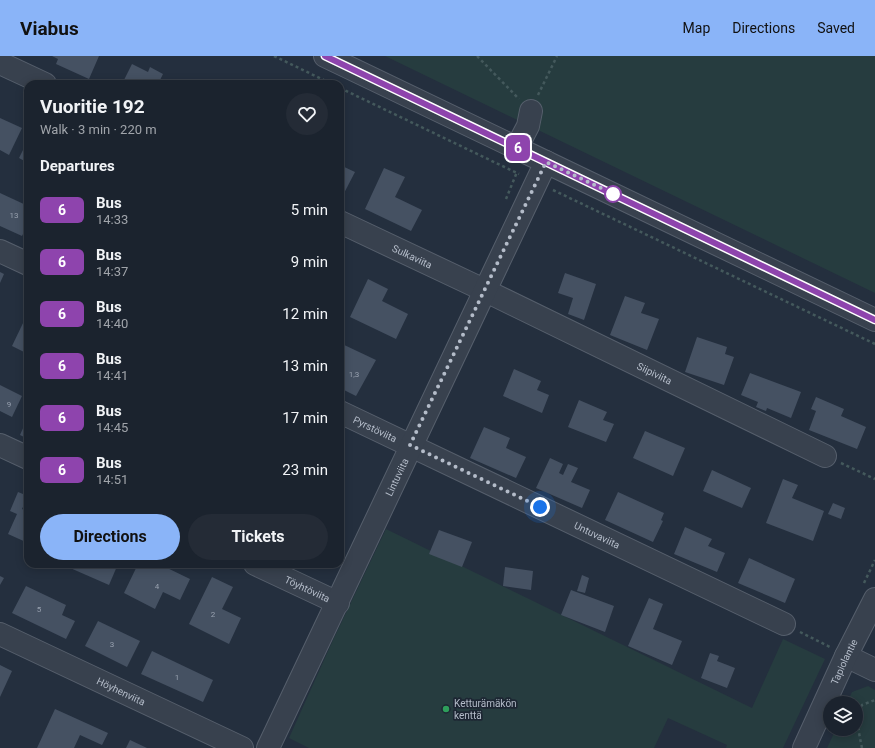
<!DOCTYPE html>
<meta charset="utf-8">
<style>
body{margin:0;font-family:Roboto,sans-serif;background:#242b36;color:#f1f3f6;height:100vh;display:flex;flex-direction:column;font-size:15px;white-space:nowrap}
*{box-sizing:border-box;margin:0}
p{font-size:13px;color:#a0a4aa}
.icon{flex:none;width:22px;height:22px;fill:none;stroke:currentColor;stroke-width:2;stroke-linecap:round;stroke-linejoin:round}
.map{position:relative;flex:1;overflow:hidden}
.panel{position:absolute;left:24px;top:24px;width:320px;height:488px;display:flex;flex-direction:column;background:#1b232e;border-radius:12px;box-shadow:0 2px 10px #0003,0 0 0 1px #39404a}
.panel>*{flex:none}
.badge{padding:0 8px;border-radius:6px;font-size:14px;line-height:26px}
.buttons{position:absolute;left:823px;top:640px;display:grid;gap:8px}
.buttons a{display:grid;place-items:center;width:40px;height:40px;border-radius:50%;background:#1b232e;box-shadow:0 2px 10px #0003,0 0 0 1px #39404a;font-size:20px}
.you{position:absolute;width:20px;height:20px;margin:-10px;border:3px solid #fff;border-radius:50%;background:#1a73e8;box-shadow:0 0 0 6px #1a73e833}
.map>.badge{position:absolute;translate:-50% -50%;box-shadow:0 0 0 2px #fff}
h2{padding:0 16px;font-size:15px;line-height:36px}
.round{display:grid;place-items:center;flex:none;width:42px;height:42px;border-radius:21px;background:#242b36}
.head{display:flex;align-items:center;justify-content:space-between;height:68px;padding:0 16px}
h1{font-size:19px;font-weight:700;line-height:30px}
.primary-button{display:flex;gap:8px;margin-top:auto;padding:8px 16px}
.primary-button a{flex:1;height:46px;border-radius:24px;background:#8ab4f8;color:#111;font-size:16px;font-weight:700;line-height:46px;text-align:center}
.primary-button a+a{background:#242b36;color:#f1f3f6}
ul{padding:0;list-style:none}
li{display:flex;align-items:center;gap:12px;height:52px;padding:0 16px}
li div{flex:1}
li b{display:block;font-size:15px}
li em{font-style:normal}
li .badge{min-width:44px;font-weight:700;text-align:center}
header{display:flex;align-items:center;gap:24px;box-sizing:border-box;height:56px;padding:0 20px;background:#8ab4f8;color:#111}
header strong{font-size:19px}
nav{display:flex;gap:22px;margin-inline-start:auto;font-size:14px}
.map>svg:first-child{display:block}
.green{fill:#263c3f}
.building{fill:#455162}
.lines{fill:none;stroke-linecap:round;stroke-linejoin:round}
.minor-casing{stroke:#565f6c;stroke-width:24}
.path{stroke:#44595c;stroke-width:2.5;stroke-dasharray:3 3;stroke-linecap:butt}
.minor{stroke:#38414e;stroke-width:22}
.line-casing{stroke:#fff;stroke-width:9}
.line{stroke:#8e44ad;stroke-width:6}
.walk{stroke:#b4bcc9;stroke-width:4;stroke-dasharray:0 7.2}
.stop-dot{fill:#fff;stroke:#8e44ad;stroke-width:2}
.leisure-dot{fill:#2e9e5b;stroke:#1d2633;stroke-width:1.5}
.labels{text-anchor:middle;stroke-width:3.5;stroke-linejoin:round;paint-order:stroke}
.number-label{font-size:8px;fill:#98a1af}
.street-label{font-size:10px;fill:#b4bcc9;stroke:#1d2633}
.poi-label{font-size:10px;fill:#b4bcc9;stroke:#1d2633;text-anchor:start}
</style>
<header>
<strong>Viabus</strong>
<nav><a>Map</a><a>Directions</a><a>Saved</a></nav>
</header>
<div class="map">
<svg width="875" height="692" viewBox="0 0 875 692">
<rect width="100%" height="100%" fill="#242f3e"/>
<!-- green -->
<g class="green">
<path d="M385 0H875V237Z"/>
<path d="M386 473 752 652 783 583 825 603 783 692H726L727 689 668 662 654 692H309L289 682 333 584Z"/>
<path d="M868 630 875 634V692H827L836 673H856V647H847L852 636Z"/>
</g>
<!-- building -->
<g class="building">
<path d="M52 0H99L89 23 56 8 58 3Z"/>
<path d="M132 8 148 16 150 11 163 18 158 28H122Z"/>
<path d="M0 62 22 72 9 99 0 94Z"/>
<path d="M28 84V107L19 102Z"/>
<path d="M340 109 355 116 341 143H340Z"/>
<path d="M384 112 405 121 395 141 422 154 411 175 365 153Z"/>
<path d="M0 137 28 150V168L22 180 0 170Z"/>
<path d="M0 216 4 218 0 227Z"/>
<path d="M565 217 596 228 584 264 568 258 573 242 558 237Z"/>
<path d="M368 223 388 233 382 245 408 258 396 283 350 261Z"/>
<path d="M625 240 645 247 641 257 659 263 647 294 610 279Z"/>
<path d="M24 265 28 267V298L12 290Z"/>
<path d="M697 281 727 291 725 298 734 301 724 329 685 316Z"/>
<path d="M340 287 376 304 356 340 340 332Z"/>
<path d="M514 313 541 325 537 334 549 339 542 357 503 340Z"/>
<path d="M750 317 801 336 791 362 767 352 766 355 756 351 758 346 741 339Z"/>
<path d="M0 329 22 340 12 361 0 355Z"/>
<path d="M816 341 844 353 841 360 866 371 857 393 809 374 816 355 811 353Z"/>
<path d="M579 344 607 356 603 364 614 368 606 386 568 371Z"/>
<path d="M28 361V383L20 379Z"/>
<path d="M484 371 510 382 506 392 526 401 516 422 470 402Z"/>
<path d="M645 375 685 392 673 420 633 402Z"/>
<path d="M550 402 563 408 559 417 563 419 568 408 578 412 571 426 590 434 582 452 536 432Z"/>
<path d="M712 414 751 432 742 452 703 435Z"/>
<path d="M783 423 798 429 792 442 824 455 813 485 766 467Z"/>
<path d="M18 436 28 440 22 453 28 456V487L8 478 17 458 10 455Z"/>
<path d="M618 436 664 457 661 464 663 465 653 486 605 464Z"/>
<path d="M833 447 845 452 841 463 828 458Z"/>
<path d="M685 471 712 483 708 490 725 497 717 516 674 498Z"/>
<path d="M439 474 472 486 462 511 429 498Z"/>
<path d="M749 502 795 523 785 547 738 527Z"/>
<path d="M61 508H118L109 529Z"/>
<path d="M138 508H159L190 523 180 544 163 536 155 553 124 537Z"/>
<path d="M505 511 533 515 531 534 503 530Z"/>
<path d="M582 519 589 522 585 537 577 535Z"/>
<path d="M0 520 4 522 0 529Z"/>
<path d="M212 521 233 531 222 553 241 562 229 588 189 568Z"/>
<path d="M26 530 66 549 62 559 75 565 66 583 12 557Z"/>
<path d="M571 534 614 550 605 576 561 559Z"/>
<path d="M649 542 663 548 653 573 682 585 672 609 628 590Z"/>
<path d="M98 565 140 585 127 611 85 590Z"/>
<path d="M152 595 213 624 203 646 141 618Z"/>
<path d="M710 597 719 600 717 605 735 612 727 632 701 622Z"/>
<path d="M0 609 12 615 0 641Z"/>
<path d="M55 653 108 677 102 689 80 679 74 692H37Z"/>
<path d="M130 684 147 692H126Z"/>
</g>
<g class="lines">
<defs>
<g id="minor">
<path d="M325 0 875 264"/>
<path d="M0 7 45 28"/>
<path d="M517 91 528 70 531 55"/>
<path id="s1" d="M340 166 484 234 825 400"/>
<path d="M0 195 28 208"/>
<path id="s2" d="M340 356 784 568"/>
<path d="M0 389 28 402"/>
<path id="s3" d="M255 508 338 547"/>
<path id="s4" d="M0 578 242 692"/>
<path d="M846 600 875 614"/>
<path id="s5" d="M268 692 546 106"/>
<path id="s6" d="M804 692 846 600 875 543"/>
</g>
</defs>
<!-- minor casing -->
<use href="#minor" class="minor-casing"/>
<!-- path -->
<g class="path">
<path d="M274 0 332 28"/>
<path d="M477 0 519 43"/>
<path d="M340 32 519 118"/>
<path d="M538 39 557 0"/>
<path d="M553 134 875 288"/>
<path d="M506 143 517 116"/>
<path d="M841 407 875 423"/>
<path d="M864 527 875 504"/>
<path d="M800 576 830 591"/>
<path d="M862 692C859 677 855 662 862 649L875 644"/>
</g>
<!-- minor -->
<use href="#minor" class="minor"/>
</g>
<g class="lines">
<defs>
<path id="line" d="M325 0 875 264"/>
</defs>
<!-- line casing -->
<use href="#line" class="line-casing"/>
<!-- line -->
<use href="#line" class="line"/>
<!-- walk -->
<path class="walk" d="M540 451 410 389 546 106 618 140 613 138"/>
</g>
<!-- markers -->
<circle class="stop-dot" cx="613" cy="138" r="8"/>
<circle class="leisure-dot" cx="446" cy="653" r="4"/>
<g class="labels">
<!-- number labels -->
<g class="number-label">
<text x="14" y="162">13</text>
<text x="354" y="321">1,3</text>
<text x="9" y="351">9</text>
<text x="157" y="533">4</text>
<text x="39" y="556">5</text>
<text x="213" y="561">2</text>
<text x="112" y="591">3</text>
<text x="177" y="624">1</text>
</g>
<!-- street labels -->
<g class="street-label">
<text dy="4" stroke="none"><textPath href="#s1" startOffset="80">Sulkaviita</textPath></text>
<text dy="4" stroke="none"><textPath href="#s1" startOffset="349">Siipiviita</textPath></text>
<text dy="4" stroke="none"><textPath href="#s2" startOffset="39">Pyrstöviita</textPath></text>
<text dy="4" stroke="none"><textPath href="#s5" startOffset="300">Lintuviita</textPath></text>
<text dy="4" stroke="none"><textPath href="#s2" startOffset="285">Untuvaviita</textPath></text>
<text dy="4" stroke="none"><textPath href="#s3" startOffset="58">Töyhtöviita</textPath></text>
<text dy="4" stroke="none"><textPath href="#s6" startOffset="95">Tapiolantie</textPath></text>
<text dy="4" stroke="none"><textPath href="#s4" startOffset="134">Höyhenviita</textPath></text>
</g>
<!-- poi labels -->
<g class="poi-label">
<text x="454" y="651">Ketturämäkön<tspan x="454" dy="12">kenttä</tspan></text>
</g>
</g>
</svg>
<div class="buttons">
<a><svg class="icon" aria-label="layers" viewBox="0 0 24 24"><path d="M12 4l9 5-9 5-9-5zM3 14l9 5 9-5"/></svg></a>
</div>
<div class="you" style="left:540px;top:451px"></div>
<b class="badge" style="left:518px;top:92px;background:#8e44ad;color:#fff">6</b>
<section class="panel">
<div class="head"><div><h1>Vuoritie 192</h1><p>Walk · 3 min · 220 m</p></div><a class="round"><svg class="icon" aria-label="heart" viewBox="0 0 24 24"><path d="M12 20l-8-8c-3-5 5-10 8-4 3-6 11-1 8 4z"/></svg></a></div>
<h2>Departures</h2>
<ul>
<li><span class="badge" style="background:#8e44ad;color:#fff">6</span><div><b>Bus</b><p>14:33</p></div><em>5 min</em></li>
<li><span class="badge" style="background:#8e44ad;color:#fff">6</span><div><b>Bus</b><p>14:37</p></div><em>9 min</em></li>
<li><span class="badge" style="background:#8e44ad;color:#fff">6</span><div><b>Bus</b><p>14:40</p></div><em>12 min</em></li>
<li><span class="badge" style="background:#8e44ad;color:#fff">6</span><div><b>Bus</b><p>14:41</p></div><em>13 min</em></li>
<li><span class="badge" style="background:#8e44ad;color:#fff">6</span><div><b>Bus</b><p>14:45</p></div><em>17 min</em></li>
<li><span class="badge" style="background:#8e44ad;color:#fff">6</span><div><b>Bus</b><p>14:51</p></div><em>23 min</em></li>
</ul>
<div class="primary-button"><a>Directions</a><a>Tickets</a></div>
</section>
</div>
